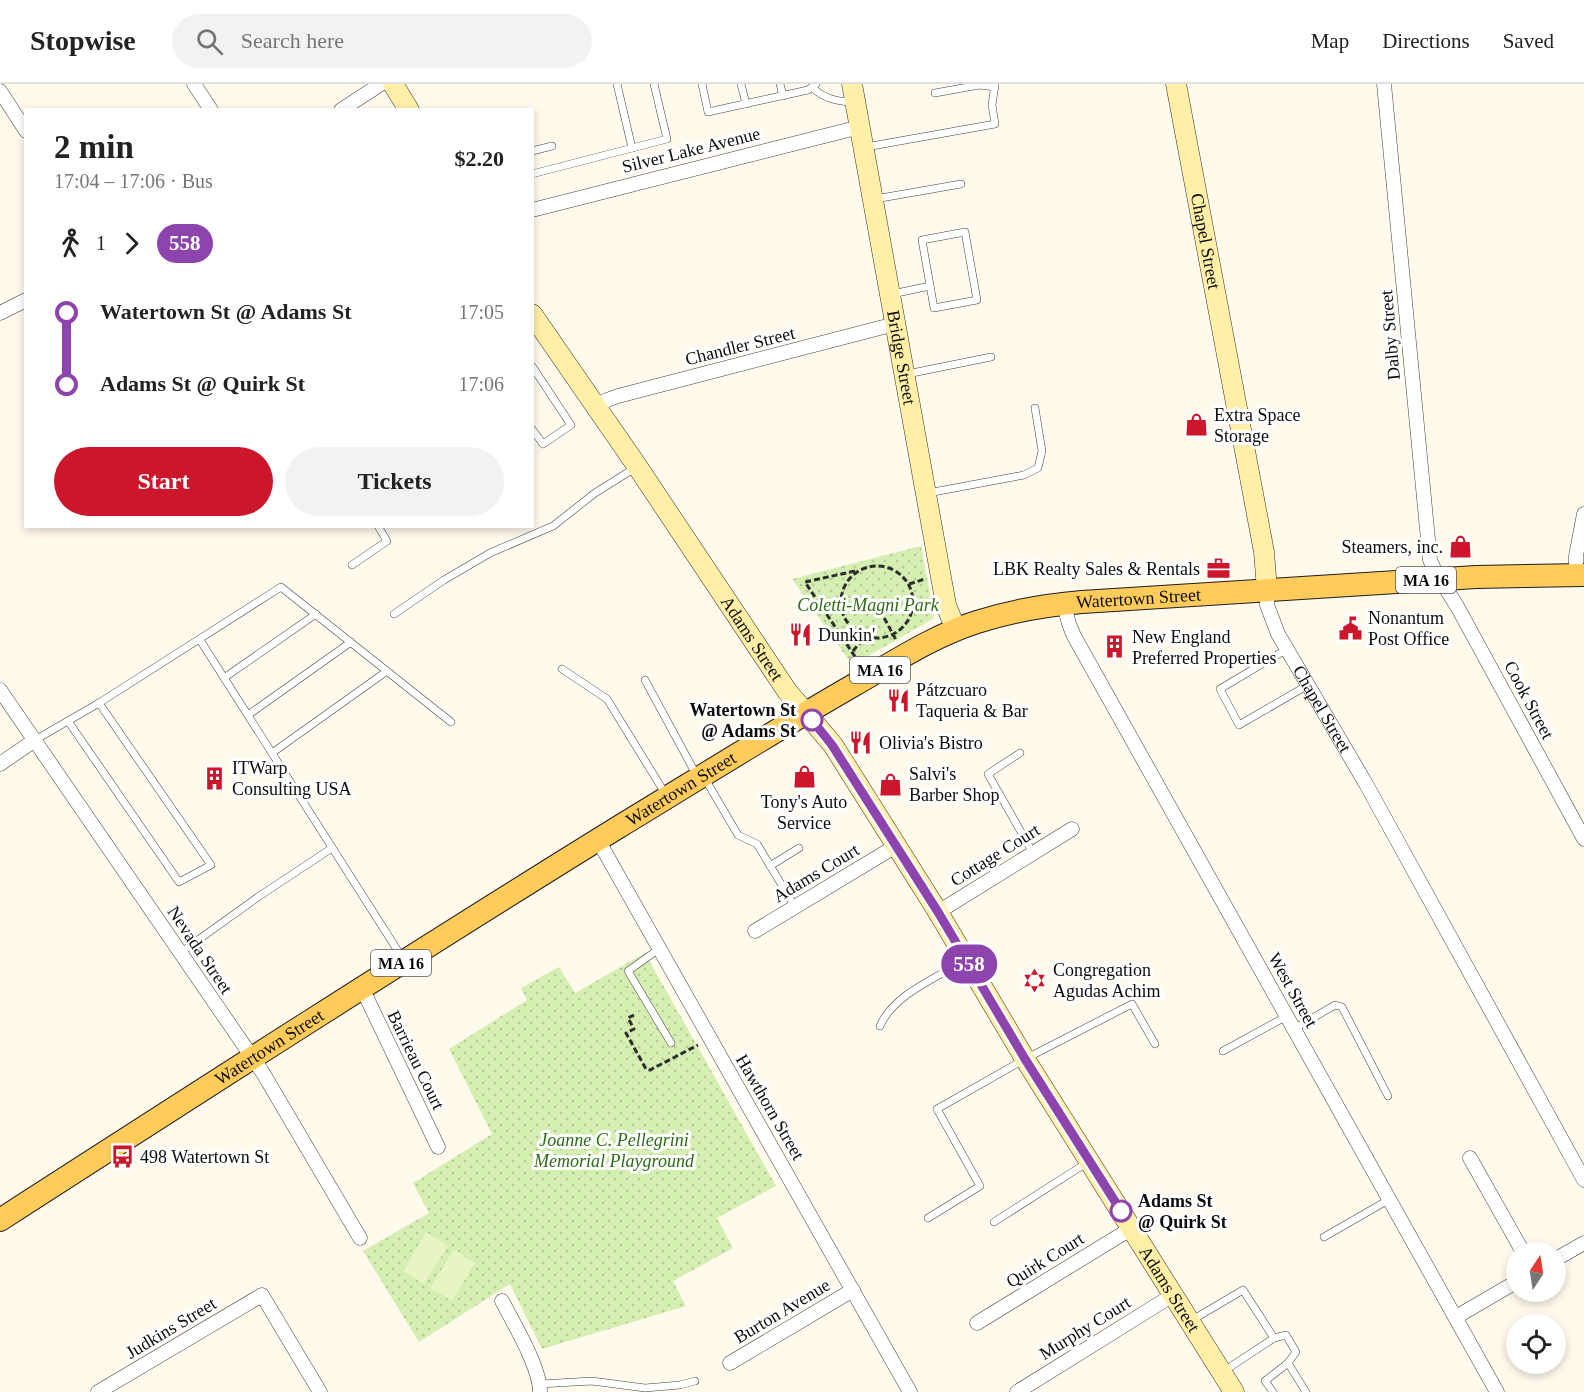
<!DOCTYPE html>
<meta charset="utf-8">
<style>
body{margin:0;font-family:Georgia,serif;background:#f2f2f2;color:#222;height:100vh;display:flex;flex-direction:column;font-size:22px;white-space:nowrap}
*{box-sizing:border-box;margin:0}
p{font-size:20px;color:#767676}
.icon{flex:none;width:33px;height:33px;fill:none;stroke:currentColor;stroke-width:2;stroke-linecap:round;stroke-linejoin:round}
.map{position:relative;flex:1;overflow:hidden}
.drawer{position:absolute;left:24px;top:24px;width:510px;height:420px;display:flex;flex-direction:column;background:#fff;border-radius:0px;box-shadow:0 3px 9px #0003}
.drawer>*{flex:none}
.badge{padding:0 12px;border-radius:20px;font-size:21px;line-height:39px}
.needle{width:39px;rotate:12deg}
.fabs{position:absolute;left:1506px;top:1158px;display:grid;gap:12px}
.fabs a{display:grid;place-items:center;width:60px;height:60px;border-radius:50%;background:#fff;box-shadow:0 3px 9px #0003;font-size:30px}
.map>.badge{position:absolute;translate:-50% -50%;box-shadow:0 0 0 3px #fff}
.legs{display:flex;align-items:center;gap:9px;height:66px;padding:0 30px;font-size:20px}
.legs p{margin-inline-start:auto}
.headline{display:flex;align-items:center;justify-content:space-between;height:102px;padding:0 30px}
h1{font-size:33px;font-weight:700;line-height:45px}
.action{display:flex;gap:12px;margin-top:auto;padding:12px 30px}
.action a{flex:1;height:69px;border-radius:36px;background:#cb162b;color:#fff;font-size:24px;font-weight:700;line-height:69px;text-align:center}
.action a+a{background:#f2f2f2;color:#222}
ul{padding:0 30px;list-style:none}
li{display:flex;align-items:center;gap:21px;height:72px;font-size:22px}
li i{display:grid;place-items:center;width:9px;height:100%;margin:0 8px;background:currentColor}
li i::after{content:'';width:15px;height:15px;margin:-8px;border:4px solid;border-radius:50%;background:#fff}
li p{margin-inline-start:auto}
li:first-child i{background:linear-gradient(#0000 50%,currentColor 0)}
li:last-child i{background:linear-gradient(currentColor 50%,#0000 0)}
header{display:flex;align-items:center;gap:36px;box-sizing:border-box;height:84px;padding:0 30px;background:#fff;border-bottom:2px solid #e0e0e0}
header strong{font-size:28px}
nav{display:flex;gap:33px;margin-inline-start:auto;font-size:21px}
.search{width:420px;height:54px;background:#f2f2f2;display:flex;align-items:center;gap:15px;box-sizing:border-box;padding:0 21px;border-radius:33px;color:#767676;font-size:22px}
.map>svg:first-child{display:block}
.green{fill:url(#green-dots)}
.pitch{fill:#e7f4c4}
.lines{fill:none;stroke-linecap:round;stroke-linejoin:round}
.lane-casing{stroke:#3f3f3f;stroke-width:8}
.street-casing{stroke:#3f3f3f;stroke-width:15}
.secondary-casing{stroke:#2e2e2e;stroke-width:21}
.primary-casing{stroke:#1d1d1d;stroke-width:24}
.path{stroke:#2e2e2e;stroke-width:3;stroke-dasharray:6 3;stroke-linecap:butt}
.lane{stroke:#fff;stroke-width:7}
.street{stroke:#fff;stroke-width:14}
.secondary{stroke:#ffefa7;stroke-width:20}
.primary{stroke:#ffcc5c;stroke-width:22}
.line-1-casing{stroke:#fff;stroke-width:14}
.line-1{stroke:#8e44ad;stroke-width:9}
.stop-1-dot{fill:#fff;stroke:#8e44ad;stroke-width:3}
.labels{text-anchor:middle;stroke-width:6;stroke-linejoin:round;paint-order:stroke}
.shield{fill:#fff;stroke:#555;stroke-width:1.5}
.shield-label{font-size:16px;font-weight:bold;fill:#0c0c0c}
.street-label{font-size:18px;fill:#0c0c0c;stroke:#fff}
.poi-label{font-size:18px;fill:#0c0c0c;stroke:#fff;text-anchor:start}
.park-label{font-size:18px;font-style:italic;fill:#2e6b16;stroke:#fff}
.stop-label{font-size:18px;font-weight:bold;fill:#0c0c0c;stroke:#fff;text-anchor:end}
</style>
<header>
<strong>Stopwise</strong>
<div class="search"><svg class="icon" aria-label="search" viewBox="0 0 24 24"><circle cx="10" cy="10" r="6"/><path d="M15 15l6 6"/></svg>Search here</div>
<nav><a>Map</a><a>Directions</a><a>Saved</a></nav>
</header>
<div class="map">
<svg width="1584" height="1308" viewBox="0 0 1584 1308">
<defs>
<pattern id="green-dots" width="8" height="8" patternUnits="userSpaceOnUse" patternTransform="scale(1.5)"><rect width="8" height="8" fill="#d5eeb1"/><path d="M2 2h.1M6 6h.1" fill="none" stroke="#b6cb97" stroke-width="1.8" stroke-linecap="round"/></pattern>
</defs>
<rect width="100%" height="100%" fill="#fffaec"/>
<!-- green -->
<g class="green">
<path d="M921 462 934 529 933 535 852 581 792 495Z"/>
<path d="M645 869 776 1102 717 1134 733 1164 673 1197 686 1222 542 1265 510 1200 419 1258 363 1167 429 1129 413 1099 492 1050 449 965 527 916 521 904 559 883 575 909Z"/>
</g>
<!-- pitch -->
<g class="pitch">
<path d="M426 1148 448 1162 424 1200 403 1187Z"/>
<path d="M454 1165 475 1179 452 1217 430 1204Z"/>
</g>
<g class="lines">
<defs>
<g id="lane">
<path d="M617 0 632 64"/>
<path d="M702 0 708 28 808 6 816 0"/>
<path d="M741 0 746 20"/>
<path d="M780 0 783 12"/>
<path d="M813 4C823 14 839 18 853 18"/>
<path d="M935 9 979 1 995 3"/>
<path d="M866 63 995 40 992 21 995 0"/>
<path d="M532 67 552 62"/>
<path d="M532 90 667 55 654 0"/>
<path d="M875 115 961 100"/>
<path d="M965 148 977 216 934 224 922 156Z"/>
<path d="M892 210 930 202"/>
<path d="M532 282 571 341 543 360 532 345"/>
<path d="M907 290 991 273"/>
<path d="M928 409 1024 391 1038 384 1042 367 1035 324"/>
<path d="M352 481 387 457 378 442"/>
<path d="M394 530 444 496 490 469 553 442 595 409 635 384"/>
<path d="M200 556 403 875"/>
<path d="M1287 565 1220 605 1239 641 1308 601"/>
<path d="M562 585 607 615 666 711"/>
<path d="M224 594 316 530"/>
<path d="M645 596 697 692"/>
<path d="M248 631 351 558"/>
<path d="M68 637 179 798 211 781 99 619"/>
<path d="M35 656 99 619 281 503 451 638"/>
<path d="M272 669 387 587"/>
<path d="M1020 669 988 690 1033 769"/>
<path d="M704 693 738 751 757 760 795 823"/>
<path d="M770 782 799 764"/>
<path d="M659 865 628 887 671 959"/>
<path d="M180 869 258 813 332 764"/>
<path d="M880 942C893 911 936 894 964 877"/>
<path d="M1294 945 1335 921 1342 923 1388 1012"/>
<path d="M1223 967 1287 932"/>
<path d="M928 1134 980 1102 937 1025 1025 975 1132 920 1155 960"/>
<path d="M994 1138 1088 1078"/>
<path d="M1324 1153 1390 1115"/>
<path d="M1192 1236 1243 1206 1274 1254 1224 1287"/>
<path d="M1288 1279 1306 1308"/>
<path d="M540 1300 592 1297 645 1304 680 1301 695 1297"/>
<path d="M1273 1308 1265 1297 1288 1279 1296 1268 1286 1251 1274 1254"/>
</g>
<g id="street">
<path d="M194 0 211 26"/>
<path d="M1384 0 1430 476 1439 496"/>
<path d="M0 7 26 47"/>
<path d="M341 26 381 0"/>
<path d="M532 126 860 43"/>
<path d="M0 229 26 216"/>
<path d="M596 322 607 316 618 312 895 240"/>
<path d="M1576 491V472L1584 430"/>
<path d="M1440 495 1458 524 1584 755"/>
<path id="s1" d="M1267 505V521L1278 550 1366 700 1584 1096"/>
<path d="M1064 520 1069 540 1074 552 1497 1308"/>
<path d="M0 606 263 989 360 1154"/>
<path d="M0 680 35 656"/>
<path d="M598 756 910 1308"/>
<path d="M938 828 1072 745"/>
<path d="M755 847 896 762"/>
<path d="M362 904 438 1063"/>
<path d="M1470 1074 1523 1168"/>
<path d="M1556 1175 1584 1159"/>
<path d="M502 1217C514 1240 540 1283 540 1308"/>
<path d="M1456 1233 1516 1198"/>
<path d="M977 1239 1132 1144"/>
<path d="M730 1279 853 1206"/>
<path d="M98 1308 262 1211 320 1308"/>
<path d="M1017 1308 1173 1211"/>
</g>
<g id="secondary">
<path d="M393 0 409 26"/>
<path id="s2" d="M852 0 946 521 956 546"/>
<path id="s3" d="M1176 0 1264 468 1267 505"/>
<path id="s4" d="M532 230 637 382 787 607 833 661 938 828 1025 975 1234 1308"/>
</g>
<g id="primary">
<path id="s5" d="M0 1136C205 1004 410 872 617 744 696 696 774 647 854 601 894 578 933 552 977 538 1011 527 1047 521 1082 518L1476 493 1584 491"/>
</g>
</defs>
<!-- lane casing -->
<use href="#lane" class="lane-casing"/>
<!-- street casing -->
<use href="#street" class="street-casing"/>
<!-- secondary casing -->
<use href="#secondary" class="secondary-casing"/>
<!-- primary casing -->
<use href="#primary" class="primary-casing"/>
<!-- path -->
<g class="path">
<circle cx="877" cy="518" r="36"/>
<path d="M855 487 805 498 858 577"/>
<path d="M909 500 925 495"/>
<path d="M880 526 896 556"/>
<path d="M853 567 865 552"/>
<path d="M634 931 628 934 634 945 626 949 646 985 650 986 698 961"/>
</g>
<!-- lane -->
<use href="#lane" class="lane"/>
<!-- street -->
<use href="#street" class="street"/>
<!-- secondary -->
<use href="#secondary" class="secondary"/>
<!-- primary -->
<use href="#primary" class="primary"/>
</g>
<g class="lines">
<defs>
<path id="line-1" d="M812 636 832 661 938 828 1025 975 1121 1127"/>
</defs>
<!-- line-1 casing -->
<use href="#line-1" class="line-1-casing"/>
<!-- line-1 -->
<use href="#line-1" class="line-1"/>
</g>
<!-- icons -->
<defs>
<symbol id="shop-bare" viewBox="-9 -9 18 18"><path d="M-5-2.5h2.3a2.7 3.5 0 0 1 5.4 0H5L5.5 6h-11ZM-1.5-2.5h3a1.5 2.3 0 0 0-3 0Z" fill="#cb162b" stroke="#fff" stroke-width="2.5" paint-order="stroke"/></symbol>
<symbol id="office-bare" viewBox="-9 -9 18 18"><path d="M-6-3h4V-5.5h4V-3h4V5H-6ZM-1-4.5V-3h2v-1.5ZM-6 0V1H6V0Z" fill="#cb162b" stroke="#fff" stroke-width="2.5" paint-order="stroke"/></symbol>
<symbol id="civic-bare" viewBox="-9 -9 18 18"><path d="M-.6-6.5H3V-4.5H.6V-3L4-1V1h2V6H-6V1h2V-1L-.6-3ZM-1.2 2.5V6h2.4V2.5Z" fill="#cb162b" stroke="#fff" stroke-width="2.5" paint-order="stroke"/></symbol>
<symbol id="restaurant-bare" viewBox="-9 -9 18 18"><path d="M-5-6h1v4h1v-4h1v4h1v-4h1v5L-1.5 .5V6h-2V.5L-5-1ZM5-6V6H3V1.5H1.5Q1.5-4 5-6Z" fill="#cb162b" stroke="#fff" stroke-width="2.5" paint-order="stroke"/></symbol>
<symbol id="building-bare" viewBox="-9 -9 18 18"><path d="M-4-6H4V6H1V3H-1V6H-4ZM-2.5-4.3h1.7v1.8h-1.7ZM.8-4.3h1.7v1.8H.8ZM-2.5-1h1.7V.8h-1.7ZM.8-1h1.7V.8H.8Z" fill="#cb162b" stroke="#fff" stroke-width="2.5" paint-order="stroke"/></symbol>
<symbol id="synagogue-bare" viewBox="-9 -9 18 18"><path d="M0-6.5L5.6 3.2H-5.6ZM0 6.5L5.6-3.2H-5.6Z" fill="#cb162b" stroke="#fff" stroke-width="2.5" paint-order="stroke"/></symbol>
<symbol id="bus-bare" viewBox="-9 -9 18 18"><path d="M-5-6H5V4H4V6H2V4H-2V6H-4V4H-5ZM-3.5-4V0h7V-4ZM-3.5 1.2v1.5H-2V1.2ZM2 1.2v1.5H3.5V1.2Z" fill="#cb162b" stroke="#fff" stroke-width="2.5" paint-order="stroke"/></symbol>
</defs>
<g fill-rule="evenodd">
<use href="#shop-bare" x="1180" y="324" width="33" height="33"/>
<use href="#shop-bare" x="1444" y="446" width="33" height="33"/>
<use href="#office-bare" x="1202" y="468" width="33" height="33"/>
<use href="#civic-bare" x="1334" y="528" width="33" height="33"/>
<use href="#restaurant-bare" x="784" y="534" width="33" height="33"/>
<use href="#building-bare" x="1098" y="546" width="33" height="33"/>
<use href="#restaurant-bare" x="882" y="600" width="33" height="33"/>
<use href="#restaurant-bare" x="844" y="642" width="33" height="33"/>
<use href="#shop-bare" x="788" y="676" width="33" height="33"/>
<use href="#building-bare" x="198" y="678" width="33" height="33"/>
<use href="#shop-bare" x="874" y="684" width="33" height="33"/>
<use href="#synagogue-bare" x="1018" y="880" width="33" height="33"/>
<use href="#bus-bare" x="106" y="1056" width="33" height="33"/>
</g>
<!-- markers -->
<g class="stop-1-dot">
<circle cx="812" cy="636" r="10"/>
<circle cx="1121" cy="1127" r="10"/>
</g>
<g class="labels">
<!-- shield labels -->
<g class="shield">
<rect x="1396" y="483" width="60" height="26" rx="4.5"/>
<rect x="850" y="573" width="60" height="26" rx="4.5"/>
<rect x="371" y="866" width="60" height="26" rx="4.5"/>
</g>
<g class="shield-label">
<text x="1426" y="502">MA 16</text>
<text x="880" y="592">MA 16</text>
<text x="401" y="885">MA 16</text>
</g>
<!-- street labels -->
<g class="street-label">
<text transform="translate(691 66) rotate(-14)" y="6">Silver Lake Avenue</text>
<text dy="6" stroke="none"><textPath href="#s3" startOffset="160">Chapel Street</textPath></text>
<text transform="translate(1390 251) rotate(-95)" y="6">Dalby Street</text>
<text transform="translate(740 262) rotate(-14)" y="6">Chandler Street</text>
<text dy="6" stroke="none"><textPath href="#s2" startOffset="278">Bridge Street</textPath></text>
<text dy="6" stroke="none"><textPath href="#s5" startOffset="1310">Watertown Street</textPath></text>
<text dy="6" stroke="none"><textPath href="#s4" startOffset="392">Adams Street</textPath></text>
<text transform="translate(1529 616) rotate(62)" y="6">Cook Street</text>
<text dy="6" stroke="none"><textPath href="#s1" startOffset="134">Chapel Street</textPath></text>
<text dy="6" stroke="none"><textPath href="#s5" startOffset="806">Watertown Street</textPath></text>
<text transform="translate(995 771) rotate(-32)" y="6">Cottage Court</text>
<text transform="translate(816 789) rotate(-31)" y="6">Adams Court</text>
<text transform="translate(200 866) rotate(56)" y="6">Nevada Street</text>
<text transform="translate(1293 906) rotate(61)" y="6">West Street</text>
<text dy="6" stroke="none"><textPath href="#s5" startOffset="320">Watertown Street</textPath></text>
<text transform="translate(416 976) rotate(64)" y="6">Barrieau Court</text>
<text transform="translate(770 1023) rotate(60)" y="6">Hawthorn Street</text>
<text transform="translate(1045 1176) rotate(-32)" y="6">Quirk Court</text>
<text dy="6" stroke="none"><textPath href="#s4" startOffset="1166">Adams Street</textPath></text>
<text transform="translate(782 1227) rotate(-31)" y="6">Burton Avenue</text>
<text transform="translate(171 1244) rotate(-31)" y="6">Judkins Street</text>
<text transform="translate(1085 1244) rotate(-32)" y="6">Murphy Court</text>
</g>
<!-- poi labels -->
<g class="poi-label">
<text x="1214" y="337">Extra Space<tspan x="1214" dy="21">Storage</tspan></text>
<text x="1443" y="469" text-anchor="end">Steamers, inc.</text>
<text x="1200" y="491" text-anchor="end">LBK Realty Sales &amp; Rentals</text>
<text x="1368" y="540">Nonantum<tspan x="1368" dy="21">Post Office</tspan></text>
<text x="818" y="557">Dunkin'</text>
<text x="1132" y="559">New England<tspan x="1132" dy="21">Preferred Properties</tspan></text>
<text x="916" y="612">Pátzcuaro<tspan x="916" dy="21">Taqueria &amp; Bar</tspan></text>
<text x="879" y="665">Olivia's Bistro</text>
<text x="232" y="690">ITWarp<tspan x="232" dy="21">Consulting USA</tspan></text>
<text x="909" y="696">Salvi's<tspan x="909" dy="21">Barber Shop</tspan></text>
<text x="804" y="724" text-anchor="middle">Tony's Auto<tspan x="804" dy="21">Service</tspan></text>
<text x="1053" y="892">Congregation<tspan x="1053" dy="21">Agudas Achim</tspan></text>
<text x="140" y="1079">498 Watertown St</text>
</g>
<!-- park labels -->
<g class="park-label">
<text x="868" y="527">Coletti-Magni Park</text>
<text x="614" y="1062">Joanne C. Pellegrini<tspan x="614" dy="21">Memorial Playground</tspan></text>
</g>
<!-- stop labels -->
<g class="stop-label">
<text x="796" y="632">Watertown St<tspan x="796" dy="21">@ Adams St</tspan></text>
<text x="1138" y="1123" text-anchor="start">Adams St<tspan x="1138" dy="21">@ Quirk St</tspan></text>
</g>
</g>
</svg>
<div class="fabs">
<a><svg class="needle" viewBox="-14 -14 28 28"><path d="M0-13l5 13h-10z" fill="#e53935"/><path d="M0 13l5-13h-10z" fill="#767676"/></svg></a>
<a><svg class="icon" aria-label="locate" viewBox="0 0 24 24"><circle cx="12" cy="12" r="6"/><path d="M12 2v4M12 18v4M2 12h4M18 12h4"/></svg></a>
</div>
<b class="badge" style="left:969px;top:880px;background:#8e44ad;color:#fff">558</b>
<section class="drawer">
<div class="headline"><div><h1>2 min</h1><p>17:04 – 17:06 · Bus</p></div><b>$2.20</b></div>
<div class="legs"><svg class="icon" aria-label="walk" viewBox="0 0 24 24"><circle cx="13" cy="4" r="2"/><path d="M13 8l-2 6 4 7M11 14l-3 7M7 12l3-4h3l4 4"/></svg>1<svg class="icon" aria-label="forward" viewBox="0 0 24 24"><path d="M9 5l7 7-7 7"/></svg><b class="badge" style="background:#8e44ad;color:#fff">558</b></div>
<ul>
<li><i style="color:#8e44ad"></i><b>Watertown St @ Adams St</b><p>17:05</p></li>
<li><i style="color:#8e44ad"></i><b>Adams St @ Quirk St</b><p>17:06</p></li>
</ul>
<div class="action"><a>Start</a><a>Tickets</a></div>
</section>
</div>
